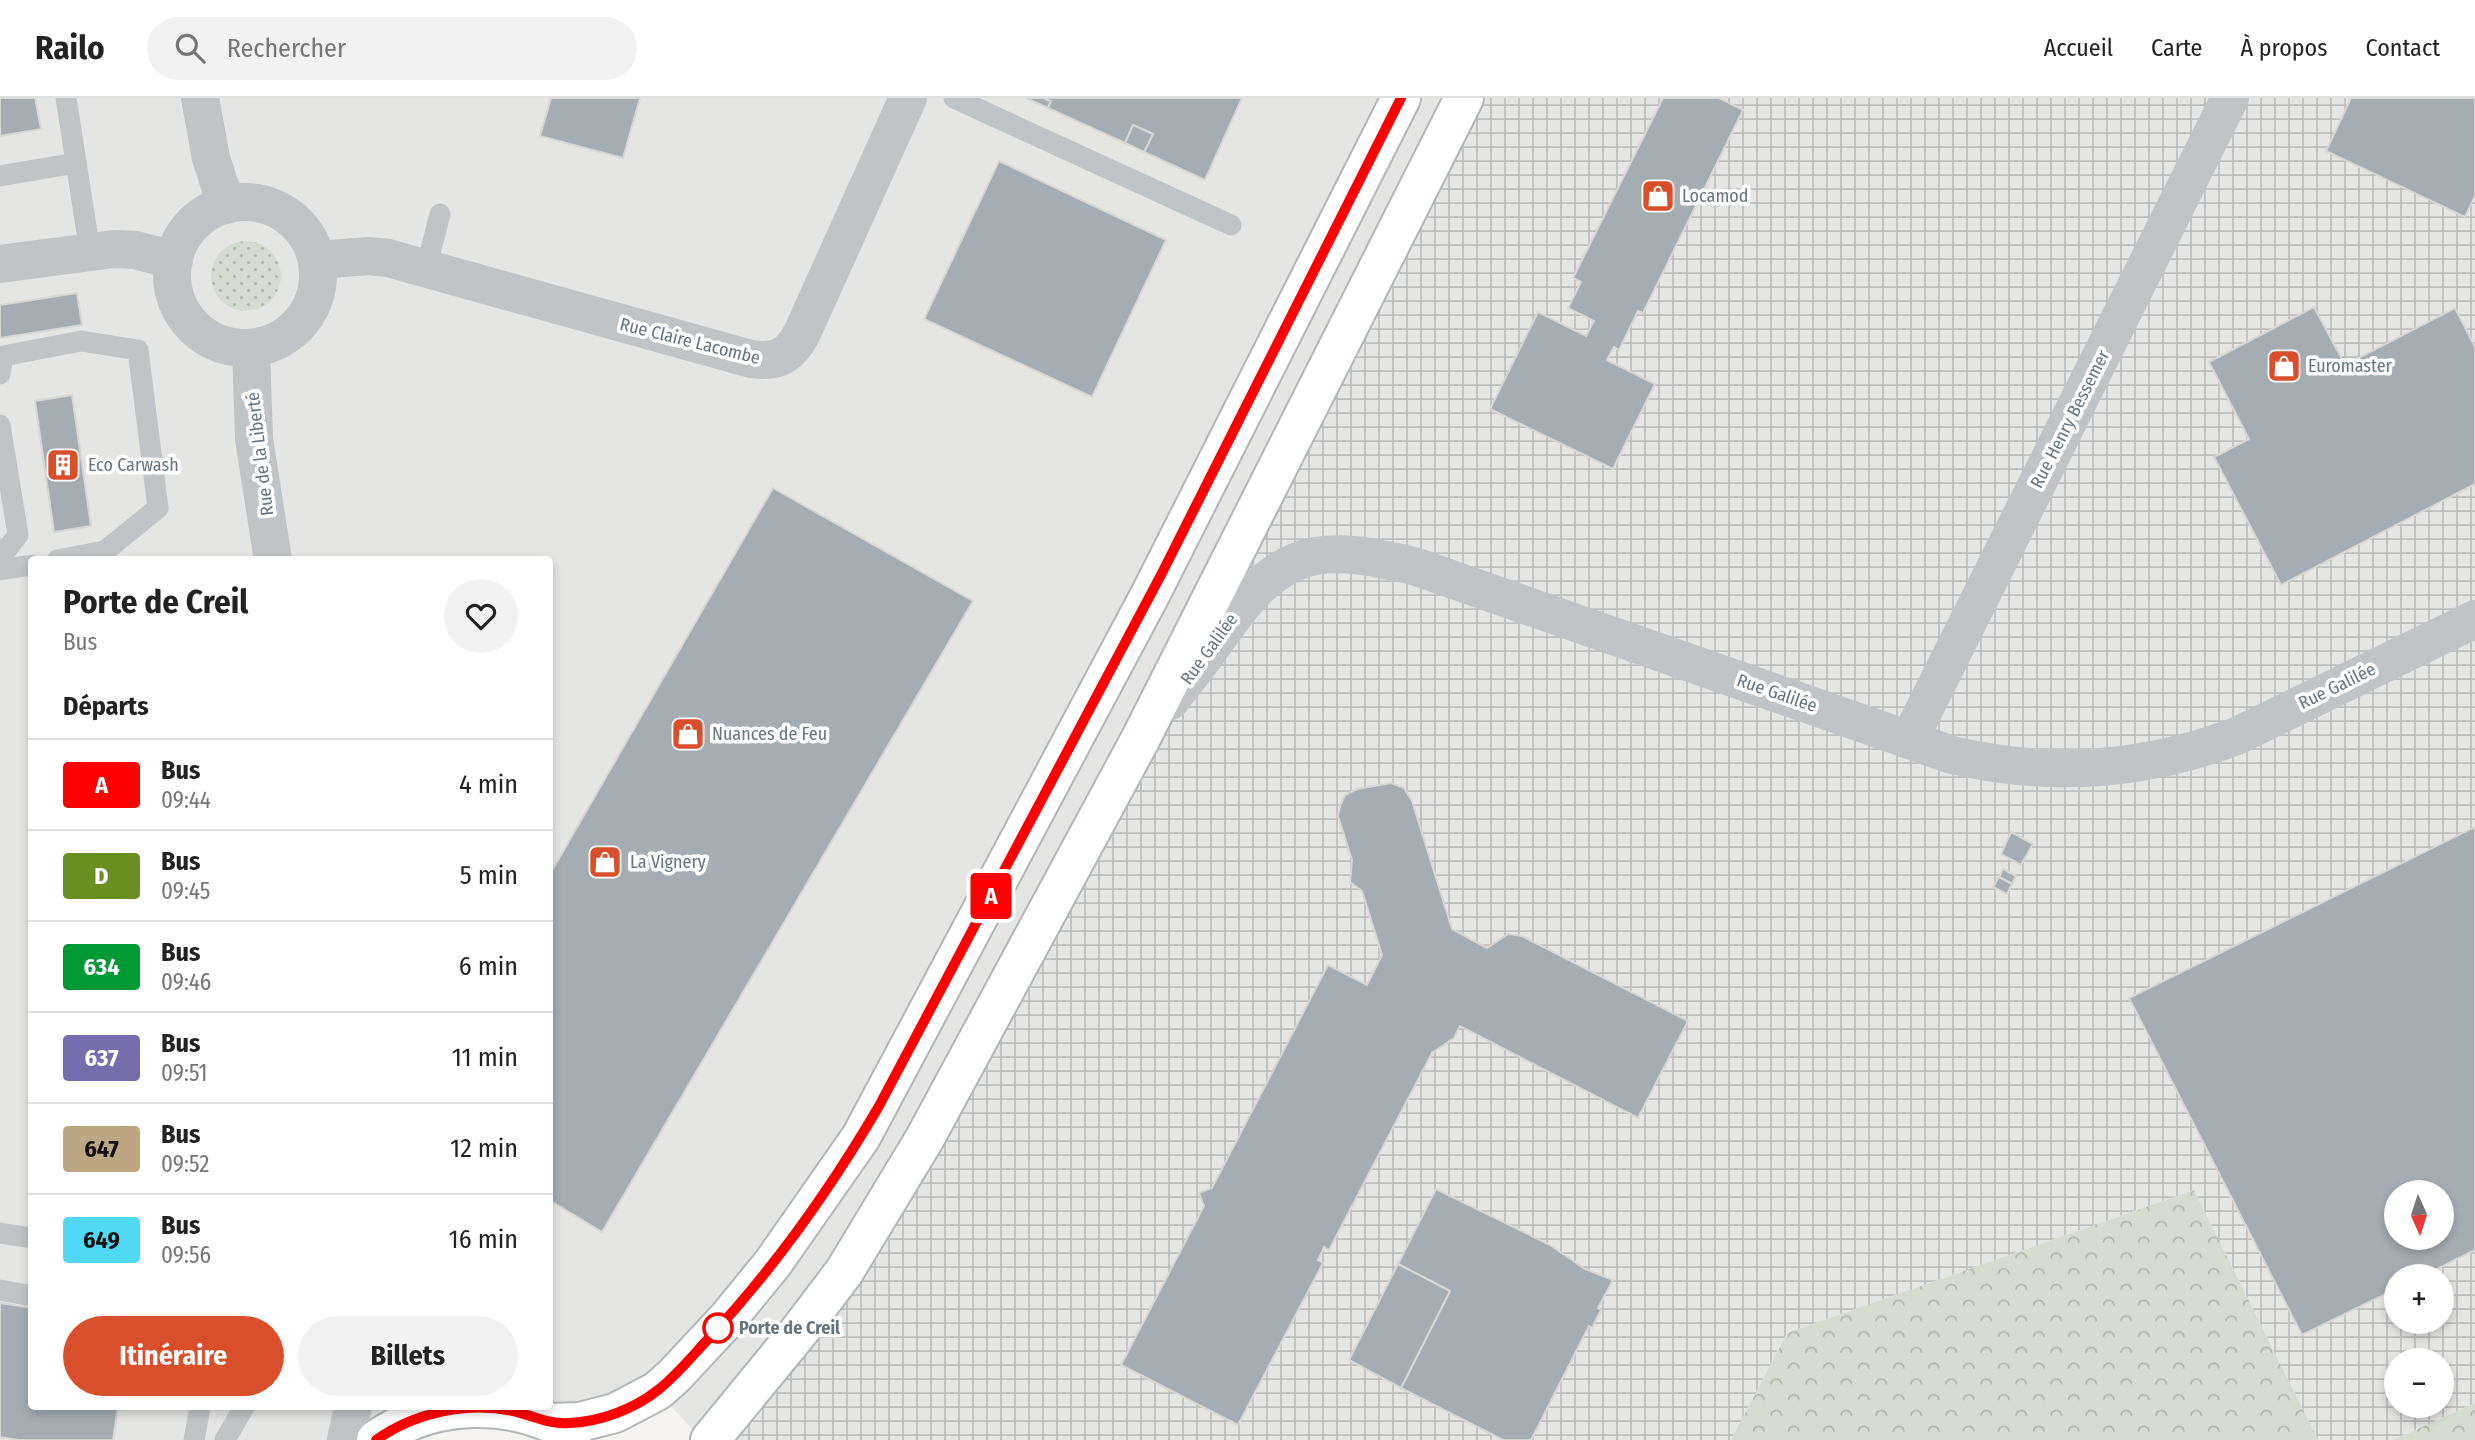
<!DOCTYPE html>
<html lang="fr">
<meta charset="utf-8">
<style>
body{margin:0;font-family:"Fira Sans Condensed",sans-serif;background:#f2f2f2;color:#222;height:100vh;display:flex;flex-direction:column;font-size:26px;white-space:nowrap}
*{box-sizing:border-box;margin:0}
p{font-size:23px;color:#767676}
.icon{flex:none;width:38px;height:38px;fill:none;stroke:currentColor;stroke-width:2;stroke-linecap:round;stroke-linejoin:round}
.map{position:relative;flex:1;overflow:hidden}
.side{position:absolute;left:28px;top:458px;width:525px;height:854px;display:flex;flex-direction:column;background:#fff;border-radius:7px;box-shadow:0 4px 10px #0003}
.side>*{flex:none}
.badge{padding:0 14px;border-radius:5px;font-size:24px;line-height:46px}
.needle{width:46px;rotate:177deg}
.fabs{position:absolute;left:2384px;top:1082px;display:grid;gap:14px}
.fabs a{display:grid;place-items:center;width:70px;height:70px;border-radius:50%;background:#fff;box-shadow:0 4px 10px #0003;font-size:35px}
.map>.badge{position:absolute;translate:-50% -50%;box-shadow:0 0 0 4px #fff}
h2{padding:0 35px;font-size:26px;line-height:63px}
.round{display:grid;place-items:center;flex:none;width:74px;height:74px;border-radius:37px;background:#f2f2f2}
.head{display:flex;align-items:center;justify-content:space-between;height:119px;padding:0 35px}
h1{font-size:33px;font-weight:700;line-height:52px}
.primary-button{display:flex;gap:14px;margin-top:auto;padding:14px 35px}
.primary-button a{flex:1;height:80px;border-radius:42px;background:#da4f2b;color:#fff;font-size:28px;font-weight:700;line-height:80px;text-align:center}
.primary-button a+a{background:#f2f2f2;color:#222}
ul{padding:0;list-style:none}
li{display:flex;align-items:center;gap:21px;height:91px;padding:0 35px;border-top:2px solid #e0e0e0}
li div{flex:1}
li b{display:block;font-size:26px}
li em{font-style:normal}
li .badge{min-width:77px;font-weight:700;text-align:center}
header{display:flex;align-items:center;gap:42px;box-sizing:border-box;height:98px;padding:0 35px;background:#fff;border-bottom:2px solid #e0e0e0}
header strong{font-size:33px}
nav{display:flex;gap:38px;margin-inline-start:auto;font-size:24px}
.search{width:490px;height:63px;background:#f2f2f2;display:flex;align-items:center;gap:18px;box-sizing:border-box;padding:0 24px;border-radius:38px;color:#767676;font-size:26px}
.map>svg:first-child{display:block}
.built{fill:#e5e6e4;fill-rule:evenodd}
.industrial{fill:url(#industrial-grid);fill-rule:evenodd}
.grass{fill:url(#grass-dots)}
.forest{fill:url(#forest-crowns)}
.building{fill:#a5adb2;stroke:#d6d6d4;stroke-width:2;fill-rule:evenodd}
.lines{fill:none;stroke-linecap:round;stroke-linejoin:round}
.secondary-casing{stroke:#b0b6ba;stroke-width:42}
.lane{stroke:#c0c4c7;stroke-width:21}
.street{stroke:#c0c4c7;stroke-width:38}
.secondary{stroke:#fff;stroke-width:38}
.line-casing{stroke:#fff;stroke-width:16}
.line{stroke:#fe0000;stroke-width:10}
.stop-dot{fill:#fff;stroke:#fe0000;stroke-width:3.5}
.labels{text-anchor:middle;stroke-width:7;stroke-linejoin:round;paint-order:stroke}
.poi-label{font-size:18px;fill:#657581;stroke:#fff;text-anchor:start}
.street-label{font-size:18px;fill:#657581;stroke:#fff}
.stop-label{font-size:18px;font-weight:bold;fill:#657581;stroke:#fff;text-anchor:start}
</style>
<header>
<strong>Railo</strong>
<div class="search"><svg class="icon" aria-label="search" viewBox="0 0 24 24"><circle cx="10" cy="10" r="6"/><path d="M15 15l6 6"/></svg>Rechercher</div>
<nav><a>Accueil</a><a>Carte</a><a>À propos</a><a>Contact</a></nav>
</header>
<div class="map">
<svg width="2475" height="1342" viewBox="0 0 2475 1342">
<defs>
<pattern id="industrial-grid" width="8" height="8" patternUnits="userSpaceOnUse" patternTransform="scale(1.75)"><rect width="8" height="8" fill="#e5e6e4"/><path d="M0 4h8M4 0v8" fill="none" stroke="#bdbfbe"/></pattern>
<pattern id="grass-dots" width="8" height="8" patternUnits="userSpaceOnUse" patternTransform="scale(1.75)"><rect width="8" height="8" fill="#d6dbd2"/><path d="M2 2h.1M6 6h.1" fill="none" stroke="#b1b6b0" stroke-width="1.8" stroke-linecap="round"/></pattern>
<pattern id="forest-crowns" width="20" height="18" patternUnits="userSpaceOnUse" patternTransform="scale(1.75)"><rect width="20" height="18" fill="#d6dbd2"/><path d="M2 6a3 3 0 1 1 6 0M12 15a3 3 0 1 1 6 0" fill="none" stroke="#b1b6b0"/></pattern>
</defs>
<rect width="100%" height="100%" fill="#f5f4f1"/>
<!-- built -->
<path class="built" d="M0 0H1464L925 1040 702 1342 657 1293 531 1318 376 1342H0ZM32 462H550V1309H32Z"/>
<!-- industrial -->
<path class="industrial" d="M1464 0H2475V1305L2393 1342H2318L2194 1092 1787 1235 1731 1342H710L817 1210ZM2396 1094H2441V1139H2396ZM2396 1178H2441V1223H2396ZM2396 1262H2441V1307H2396Z"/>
<!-- grass -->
<circle class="grass" cx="246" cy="178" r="35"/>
<!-- forest -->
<g class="forest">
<path d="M2194 1092 2318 1342H1731L1787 1235Z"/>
<path d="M2475 1305V1342H2393Z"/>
</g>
<!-- building -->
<g class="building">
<path d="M0 0H35L41 31 0 38Z"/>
<path d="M551 0H640L623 60 540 38Z"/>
<path d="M1026 0H1044L1051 3 1048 10Z"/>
<path d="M1044 0H1242L1205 82 1144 54 1153 36 1133 27 1125 45 1048 10 1051 3Z"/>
<path d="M1663 0H1719L1743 12 1643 215 1638 213 1619 252 1614 249 1607 262 1655 286 1613 371 1490 311 1538 214 1586 238 1594 223 1568 210 1581 184 1573 180Z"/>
<path d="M2351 0H2475V98L2465 119 2326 53Z"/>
<path d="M1133 27 1153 36 1144 54 1125 45Z"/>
<path d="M999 63 1166 142 1092 299 924 221Z"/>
<path d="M77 195 82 227 0 240V207Z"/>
<path d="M2314 209 2345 267 2455 210 2475 249V386L2281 487 2214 359 2249 341 2209 264Z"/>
<path d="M72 297 91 428 54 434 35 303Z"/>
<path d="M773 390 973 503 602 1134 551 1103 550 1099V776Z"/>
<path d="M1391 685 1404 690 1412 703 1452 831 1487 850 1508 836 1522 838 1688 923 1638 1020 1460 928 1454 940 1432 955 1329 1152 1324 1149 1318 1162 1323 1165 1238 1327 1121 1267 1204 1108 1199 1095 1212 1090 1328 867 1367 887 1382 857 1362 793 1350 784 1352 762 1338 718 1340 708 1345 697 1357 691Z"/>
<path d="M2475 729V1152L2423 1178H2396V1191L2302 1237 2129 900ZM2396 1094H2441V1139H2396Z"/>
<path d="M2011 734 2033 746 2021 767 2001 756Z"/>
<path d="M2003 771 2016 778 2012 786 1999 779Z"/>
<path d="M1999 779 2012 786 2007 796 1993 789Z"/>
<path d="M1436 1091 1550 1147 1585 1171 1613 1182 1598 1210 1601 1212 1592 1230 1589 1228 1531 1342H1503L1401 1290 1450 1193 1398 1166Z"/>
<path d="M1398 1166 1450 1193 1401 1290 1349 1262Z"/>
<path d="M0 1205 32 1210V1309H118L113 1342H19L0 1339Z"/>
</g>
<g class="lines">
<defs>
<g id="secondary">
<path d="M551 1325 580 1324 615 1315 657 1293 674 1278 728 1220 773 1165 861 1039 1150 497 1401 0"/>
<path d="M376 1342C433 1301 513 1300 572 1336"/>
<path d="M710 1342 797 1236 844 1174 925 1040 1141 640 1464 0"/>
</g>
</defs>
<!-- secondary casing -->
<use href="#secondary" class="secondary-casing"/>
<!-- lane -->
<g class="lane">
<path d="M66 0 90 154"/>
<path d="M954 0 1231 127"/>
<path d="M0 78 76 65"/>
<path d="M426 171 440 116"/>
<path d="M0 276 3 258 81 243 138 252 158 410 105 453 57 462"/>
<path d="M0 327 18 437 7 451H0"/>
<path d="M0 472 32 467"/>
<path d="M0 1135 32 1140"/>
<path d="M0 1192 32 1198"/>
<path d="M194 1342 200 1309"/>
<path d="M225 1342 244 1309"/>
</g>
<!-- street -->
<g class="street">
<path d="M200 0 211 60 226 107"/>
<circle cx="245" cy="177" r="73"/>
<path d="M317 162 369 158 388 160 751 261C777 265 790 258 802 235L908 0"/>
<path d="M0 166 114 151 135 152 174 162"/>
<path d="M251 250 254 341 273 462"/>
<path d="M1170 603C1184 585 1199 567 1212 548 1236 515 1258 479 1298 463 1333 449 1378 460 1414 468L1952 657C2051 680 2143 673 2237 638L2475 521"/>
<path d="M1909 642 2230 0"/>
<path d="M346 1342 353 1309"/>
</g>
<!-- secondary -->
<use href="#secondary" class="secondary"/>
</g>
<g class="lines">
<defs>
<path id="line" d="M376 1342C414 1315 467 1303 513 1313 532 1317 549 1327 569 1325 600 1324 634 1311 658 1292 677 1277 693 1257 710 1239 775 1169 831 1090 879 1008L1162 475 1401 0"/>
</defs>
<!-- line casing -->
<use href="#line" class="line-casing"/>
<!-- line -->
<use href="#line" class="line"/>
</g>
<!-- icons -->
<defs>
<symbol id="shop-square" viewBox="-11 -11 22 22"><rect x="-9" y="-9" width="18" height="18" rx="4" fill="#da4f2b" stroke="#fff"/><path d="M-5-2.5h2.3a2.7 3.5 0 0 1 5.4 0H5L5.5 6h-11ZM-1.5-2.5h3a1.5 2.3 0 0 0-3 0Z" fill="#fff"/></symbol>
<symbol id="building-square" viewBox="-11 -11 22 22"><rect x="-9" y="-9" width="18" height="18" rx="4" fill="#da4f2b" stroke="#fff"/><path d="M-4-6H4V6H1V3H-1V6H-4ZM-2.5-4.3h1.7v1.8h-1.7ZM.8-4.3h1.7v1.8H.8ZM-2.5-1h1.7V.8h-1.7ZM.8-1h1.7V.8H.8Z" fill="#fff"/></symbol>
</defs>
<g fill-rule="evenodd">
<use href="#shop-square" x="1639" y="79" width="38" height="38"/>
<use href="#shop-square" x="2265" y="249" width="38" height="38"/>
<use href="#building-square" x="44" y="348" width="38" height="38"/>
<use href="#shop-square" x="669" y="617" width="38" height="38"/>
<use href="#shop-square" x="586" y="745" width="38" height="38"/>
</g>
<!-- markers -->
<circle class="stop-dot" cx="718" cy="1230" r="14"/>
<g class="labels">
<!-- poi labels -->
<g class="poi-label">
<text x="1682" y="104">Locamod</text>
<text x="2308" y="274">Euromaster</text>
<text x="88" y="373">Eco Carwash</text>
<text x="712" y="642">Nuances de Feu</text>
<text x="630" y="770">La Vignery</text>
</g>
<!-- street labels -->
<g class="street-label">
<text transform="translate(690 243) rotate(14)" y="6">Rue Claire Lacombe</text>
<text transform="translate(2070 321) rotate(-63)" y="6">Rue Henry Bessemer</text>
<text transform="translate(260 356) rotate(-97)" y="6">Rue de la Liberté</text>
<text transform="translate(1209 551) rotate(-54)" y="6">Rue Galilée</text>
<text transform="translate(2337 588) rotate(-26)" y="6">Rue Galilée</text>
<text transform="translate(1777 595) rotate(19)" y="6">Rue Galilée</text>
</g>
<!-- stop labels -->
<g class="stop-label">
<text x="739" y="1236">Porte de Creil</text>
</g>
</g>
</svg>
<div class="fabs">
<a><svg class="needle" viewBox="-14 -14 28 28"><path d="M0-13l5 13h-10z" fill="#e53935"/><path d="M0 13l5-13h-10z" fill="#767676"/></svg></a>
<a>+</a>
<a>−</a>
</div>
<b class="badge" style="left:991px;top:798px;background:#fe0000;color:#fff">A</b>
<section class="side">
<div class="head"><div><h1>Porte de Creil</h1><p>Bus</p></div><a class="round"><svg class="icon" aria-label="heart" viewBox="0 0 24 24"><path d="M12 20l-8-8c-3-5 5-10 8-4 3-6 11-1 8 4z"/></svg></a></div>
<h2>Départs</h2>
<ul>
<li><span class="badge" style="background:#fe0000;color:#fff">A</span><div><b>Bus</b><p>09:44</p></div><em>4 min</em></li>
<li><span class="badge" style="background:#6b8e23;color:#fff">D</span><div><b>Bus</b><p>09:45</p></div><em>5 min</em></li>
<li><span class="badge" style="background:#093;color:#fff">634</span><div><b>Bus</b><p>09:46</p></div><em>6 min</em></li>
<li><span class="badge" style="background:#766dac;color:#fff">637</span><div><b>Bus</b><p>09:51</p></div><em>11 min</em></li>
<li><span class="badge" style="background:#bda682;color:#111">647</span><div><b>Bus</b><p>09:52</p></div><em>12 min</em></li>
<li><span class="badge" style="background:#51d9f4;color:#111">649</span><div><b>Bus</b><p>09:56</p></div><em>16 min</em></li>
</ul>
<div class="primary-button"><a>Itinéraire</a><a>Billets</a></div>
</section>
</div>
